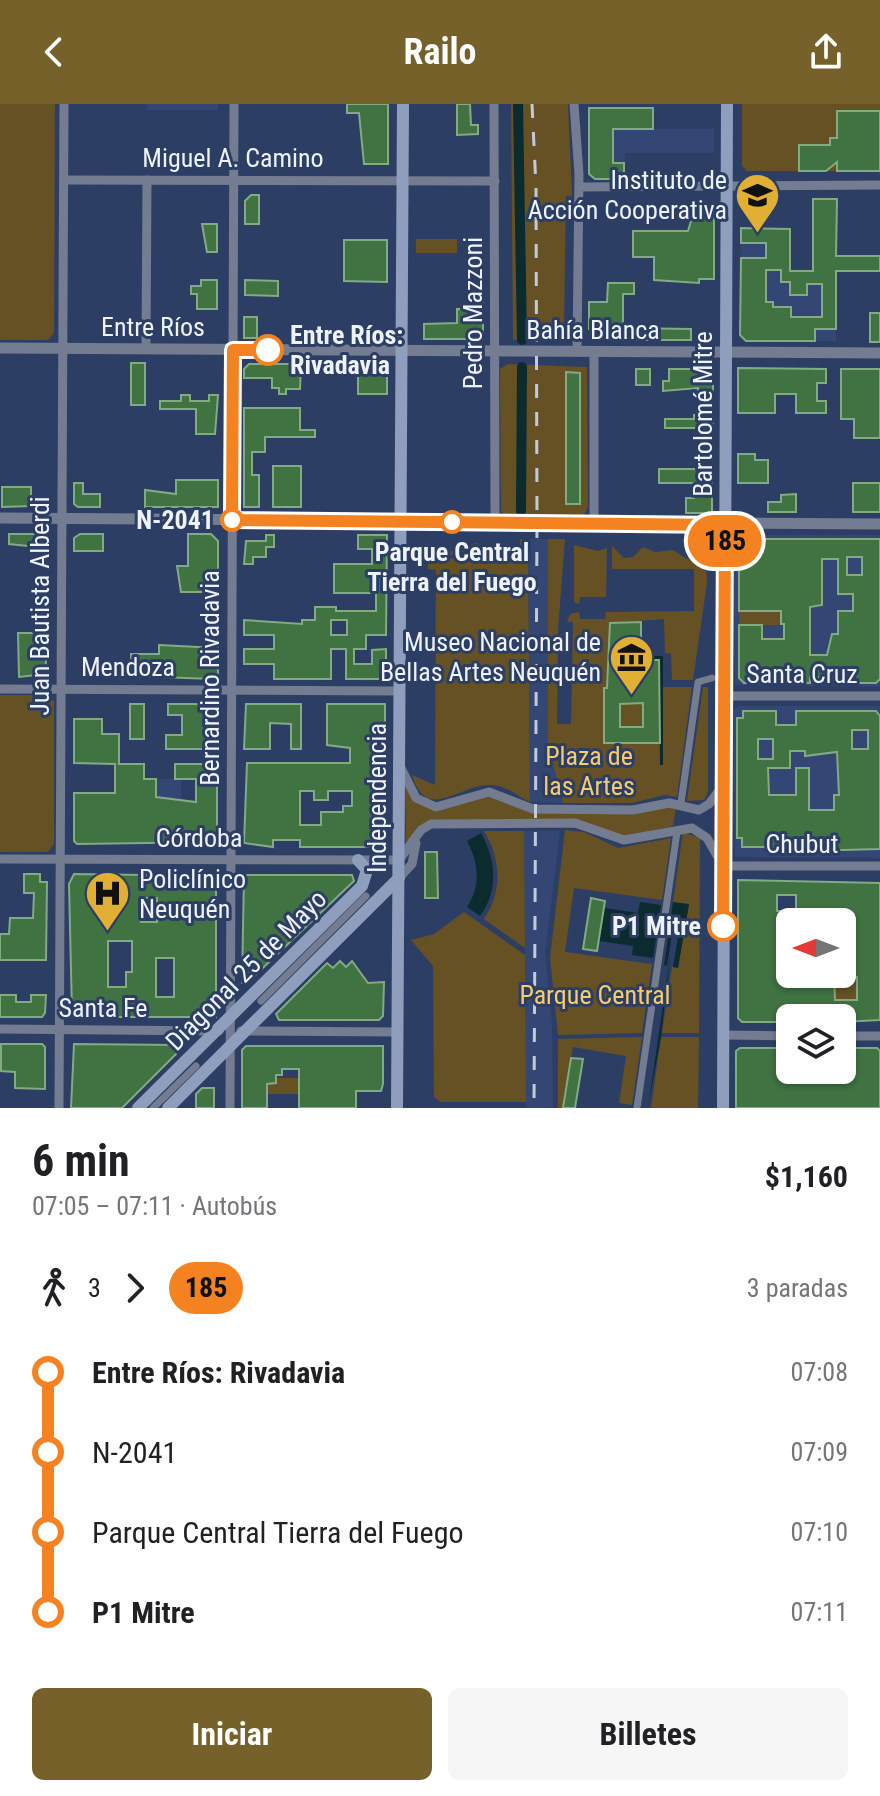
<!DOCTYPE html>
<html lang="es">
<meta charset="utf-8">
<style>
body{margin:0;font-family:"Roboto Condensed",sans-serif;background:#f6f6f6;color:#202124;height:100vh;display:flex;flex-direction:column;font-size:30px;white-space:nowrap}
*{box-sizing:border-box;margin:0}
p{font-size:26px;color:#757577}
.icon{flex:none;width:44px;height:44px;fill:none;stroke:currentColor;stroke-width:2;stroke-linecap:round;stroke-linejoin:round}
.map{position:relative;height:1004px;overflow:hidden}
.side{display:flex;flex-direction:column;background:#fff;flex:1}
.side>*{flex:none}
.badge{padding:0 16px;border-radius:26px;font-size:28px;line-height:52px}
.needle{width:52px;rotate:270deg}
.tools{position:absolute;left:776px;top:804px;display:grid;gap:16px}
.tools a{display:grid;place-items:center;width:80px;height:80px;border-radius:12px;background:#fff;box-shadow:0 2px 6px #0004;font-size:40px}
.map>.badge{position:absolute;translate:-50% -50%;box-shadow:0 0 0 4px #fff}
.legs{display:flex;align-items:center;gap:12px;height:88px;padding:0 32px;font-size:26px}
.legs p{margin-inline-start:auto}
.overview{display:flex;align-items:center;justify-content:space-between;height:136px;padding:0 32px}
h1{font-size:44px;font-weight:700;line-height:60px}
.action{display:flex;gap:16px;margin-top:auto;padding:16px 32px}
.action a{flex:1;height:92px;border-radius:12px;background:#77612b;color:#fff;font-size:32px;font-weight:700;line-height:92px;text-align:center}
.action a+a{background:#f6f6f6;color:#202124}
ul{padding:0 32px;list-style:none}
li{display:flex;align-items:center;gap:28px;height:80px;font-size:30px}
li i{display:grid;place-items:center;width:12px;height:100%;margin:0 10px;background:currentColor}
li i::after{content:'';width:20px;height:20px;margin:-10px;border:6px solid;border-radius:50%;background:#fff}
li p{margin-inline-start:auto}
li:first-child i{background:linear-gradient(#0000 50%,currentColor 0)}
li:last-child i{background:linear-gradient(currentColor 50%,#0000 0)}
header{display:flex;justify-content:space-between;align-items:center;height:104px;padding:0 32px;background:#77612b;color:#fff;font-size:36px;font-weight:700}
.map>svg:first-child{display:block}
.built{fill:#344674}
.green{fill:#665124}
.water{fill:#0b2b2e}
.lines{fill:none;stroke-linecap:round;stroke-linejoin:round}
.canal{stroke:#0b2b2e;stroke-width:10}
.building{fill:#407242;stroke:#82aa83;stroke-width:2;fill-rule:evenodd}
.pedestrian{stroke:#737c90;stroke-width:7}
.minor{stroke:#737c90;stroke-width:9}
.tertiary{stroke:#737c90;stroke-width:11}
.secondary{stroke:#8f9ebd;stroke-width:12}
.rail{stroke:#c2cada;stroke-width:3;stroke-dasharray:14 14;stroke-linecap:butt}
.line-1-casing{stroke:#fff;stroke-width:18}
.line-1{stroke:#f58220;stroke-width:12}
.stop-1-dot{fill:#fff;stroke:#f58220;stroke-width:4}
.labels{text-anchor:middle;stroke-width:6;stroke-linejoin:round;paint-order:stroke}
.street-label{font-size:26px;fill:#edf2fc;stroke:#2d3e65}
.poi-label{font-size:26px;fill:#edf2fc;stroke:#2d3e65;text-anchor:end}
.stop-label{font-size:26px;font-weight:bold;fill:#edf2fc;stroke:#2d3e65;text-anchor:end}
.park-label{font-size:26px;fill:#f7cc6f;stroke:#2d3e65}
</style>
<header><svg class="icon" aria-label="back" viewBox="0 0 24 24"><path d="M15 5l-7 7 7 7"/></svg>Railo<svg class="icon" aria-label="share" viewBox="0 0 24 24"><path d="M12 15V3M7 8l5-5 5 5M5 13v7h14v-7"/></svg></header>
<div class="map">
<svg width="880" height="1004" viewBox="0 0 880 1004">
<rect width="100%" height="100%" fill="#2d3e65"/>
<!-- built -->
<g class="built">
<rect x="147" y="0" width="71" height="6"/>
<path d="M589 4 653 25H714V49H625L624 76H596L589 70Z"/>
<path d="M741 124 790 125V167H836V237H746L740 231Z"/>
<path d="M739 431H880V583L735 581 733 438Z"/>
<path d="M528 435H548V641L563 699 530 698Z"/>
<path d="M738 602H880V754L735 753 732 608Z"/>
<path d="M144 675H181V697L200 725V741L144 740Z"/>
<path d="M524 727H560L545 849 552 920 553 1004H526Z"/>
</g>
<!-- green -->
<g class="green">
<path d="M0 0H55L54 229 48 236H0Z"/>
<path d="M511 0H568L572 92H566L564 224H570L565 236H513Z"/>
<path d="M742 0H880V72L879 67H747L742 62Z"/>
<rect x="416" y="135" width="41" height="14"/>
<path d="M508 260 587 263 588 403 584 411 510 413 501 408 500 265Z"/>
<path d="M520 435H528L530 698C516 692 507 681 490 681 459 680 427 720 412 671L435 681 436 466 428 465V454L520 455Z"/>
<path d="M548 435H565L558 526 557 620H571L573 518H567L570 510 579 508 580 515H605L606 508 694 507V465H612V442L624 454 633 453 643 443 655 448 673 446 687 455 706 456 707 479 693 576H672L671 550 665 549 664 515 610 519 607 583 604 584V639H660L663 660V583H692L677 693 665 691 632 699H563L548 641Z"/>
<path d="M476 439 488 446 504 441 518 448V452L434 451V447L445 449Z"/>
<path d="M574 441 598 447 607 444 606 493H580L579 500 574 498Z"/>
<rect x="739" y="507" width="42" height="14"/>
<path d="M703 583H708V688L704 696 687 697Z"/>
<path d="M0 591H46L54 597V740L48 748H0Z"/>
<rect x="620" y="599" width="23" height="24"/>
<path d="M405 680 416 698 437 706 486 691 502 694 530 708 676 703 673 722 626 733 574 715 430 716 416 724 406 742Z"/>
<path d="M565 726 584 728 618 744 671 734 662 796 574 784 565 848 652 860 642 929 558 931 550 854Z"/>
<path d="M484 727H524L525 844 484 815C503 787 501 755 484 727Z"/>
<path d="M683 728 700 734 699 929H662L672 863H678L689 801 673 798Z"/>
<path d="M464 808 525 851 526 998H441L434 993 433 862 411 836 434 830Z"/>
<rect x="834" y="873" width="35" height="23"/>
<path d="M642 933 632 1001 619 999 626 952 573 943 571 954 583 955 575 1004H558V935Z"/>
<path d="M661 933H699L698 1004H651Z"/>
<path d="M276 974H299V990H263V980H270Z"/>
</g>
<!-- water -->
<g class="water">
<path d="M631 552H663V661H660L659 556H631Z"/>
<path d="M481 729C496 755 499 787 480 812L467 803C481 783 479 759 467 737Z"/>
<path d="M640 798 661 801 653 854 632 851 633 842 599 837 604 804 638 809Z"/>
<path d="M673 798 689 800 678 864 673 863 681 815 675 813 667 862 664 861Z"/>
<path d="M671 846 661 933 648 1004Z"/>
</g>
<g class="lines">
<!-- canal -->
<g class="canal">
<path d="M518 0 522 236"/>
<path d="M521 407 522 263"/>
</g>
</g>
<!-- building -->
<g class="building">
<path d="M347 0H388V60H364L359 9H347Z"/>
<path d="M457 0H470L471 21H478V30L457 31Z"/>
<path d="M589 4H653V25H613V59H624V75H595L589 70Z"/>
<path d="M837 7H880V67H837V58L826 67H799V41H830V34H837Z"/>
<path d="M251 91H259V120H245V97Z"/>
<path d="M813 95H837L836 152H880V167H836V225H815V237H746L740 231 741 154H766V139H741V124L790 125V167H813ZM766 166H781V178H790V191H807V180H822V213H791V203H773V198H766Z"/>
<path d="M693 110H714V175H699V179L654 176V153H633V127H688Z"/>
<path d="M202 120H217V148H207Z"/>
<path d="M344 136H387V178L344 177Z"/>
<path d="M201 176H217V205H197V190H191V182H201Z"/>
<path d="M245 176 278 177V192L245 191Z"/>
<path d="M608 179H634V190H623V224L691 225V236H608V225H589V198H607Z"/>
<path d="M469 188H483V235H424V220L457 219V205H469Z"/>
<rect x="870" y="209" width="10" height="29"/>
<rect x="244" y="213" width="13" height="21"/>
<rect x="131" y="259" width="14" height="42"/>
<path d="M249 260H301L300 285H286V290H279V284H272V274H244V265Z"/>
<path d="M358 261H378L387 270V290H358Z"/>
<path d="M738 264 826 265V279H817V297H826V309H796V290H775V309H738Z"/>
<rect x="636" y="265" width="14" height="16"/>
<path d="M669 265H708L713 270V287H698V284L663 287V277H669Z"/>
<path d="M841 265H880V334H854V315H841Z"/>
<path d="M566 268 580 269V400H566Z"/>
<path d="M181 291H190V297H209V291H218L215 330H196V305H160V297H181Z"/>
<path d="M244 304H300V326H315V333H265V348H252V371H259V403H244Z"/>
<path d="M694 311H713V324H665V315H694Z"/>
<path d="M738 350H755V356H768V379H738Z"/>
<rect x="273" y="362" width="28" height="41"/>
<path d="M659 365H712V409H686V394H694V379H659Z"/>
<path d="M176 376H218V403H145V386L176 390Z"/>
<path d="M74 379H83V390H100V403H78L74 400Z"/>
<rect x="853" y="379" width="27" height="29"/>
<path d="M2 383H31V402L2 403Z"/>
<path d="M796 390V408H768V398H781V391Z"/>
<path d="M9 430H43L47 434V444L9 440Z"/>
<path d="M80 430H103V447H74V434Z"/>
<path d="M188 430H211L218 437V488H181L177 462H188Z"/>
<path d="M266 431H274V443H266V453H253V460H244L246 437H266Z"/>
<path d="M358 431H387L386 531H366V545H354V560H372V546L386 545V560H380V575H346V545H331V575H274V560H244V545H274V531H244V516L302 520V516H315V503H336V507H376V489H334V460H372V445H358ZM331 516H347V531H331Z"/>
<path d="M739 435H880V575L876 579H852V575L827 573H810V579H744L739 574V521H762V535H784V520H781V507H739ZM847 453H862V471H847ZM822 455H838V490H853V507H838V530H832L827 551H810V503L822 501Z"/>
<path d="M641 518V556H659L660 639H604V584H607L610 519ZM643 599V623H620V600Z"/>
<path d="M18 529H48L45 570 19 573Z"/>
<path d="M159 541 218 544V570L213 575 131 572V550H159Z"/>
<rect x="130" y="600" width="14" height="35"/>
<path d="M168 600H214L217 604V645H166V631H182V611H168Z"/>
<path d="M246 600H301V645H291V620L270 619V645H244Z"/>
<path d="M327 600H385V743H300V736H273V743L244 739 247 659H350V644L327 641ZM300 687H314V696H328V687H352V702H343V708H321V721H300Z"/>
<path d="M743 607H776V621H796V607H876L880 612V745L767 748V743H742V734H737V614H743ZM852 626H868V645H852ZM758 635H773V655H758ZM790 647H805V652L837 648 839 691H834V706H809V664H796V691H769L768 664H790Z"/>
<path d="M74 615H102V630H119V660H144V675H156V693L196 698V675H175V660H217V738L77 740 74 737V689H115V660L74 659Z"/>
<path d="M425 748H437L438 794H425Z"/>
<path d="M24 770H40V778H47L46 856H0V830H9L10 814H33L34 789H24Z"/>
<path d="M74 770 216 772V913H75L72 909 69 780ZM141 794H157V818H141ZM108 837H132V868H126V883H108ZM156 854H174V893H156Z"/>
<path d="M244 771H352L354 777 247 879H242Z"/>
<path d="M738 776 880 779V916L842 918V914H790V918H742L738 914ZM777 791H796V807H777ZM790 818H842V873H857V896H835L834 870H824V875H809V870H790Z"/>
<path d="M591 794 605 797 597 847 583 845Z"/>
<path d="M340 857 346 863 352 857 368 879 384 878 383 912 379 916H279L276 910 327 859 333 864Z"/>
<path d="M0 891H16V898H31V891H46L45 909 42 913H0Z"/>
<path d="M1 940H42L45 943V985L15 984V968L1 967Z"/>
<path d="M74 940 176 941 179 947 122 1004H71Z"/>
<path d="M246 942H383V980L381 987H356V1004H299V965H282V971H276V979L267 980V1004H242V946Z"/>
<path d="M740 944H790V966H842V944H877L880 947V1004H736V947Z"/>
<path d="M571 954 583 955 575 1004H563Z"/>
<path d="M202 984H214V1004H196V990Z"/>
</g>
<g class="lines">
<!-- pedestrian -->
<g class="pedestrian">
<path d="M681 699 698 578 712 574"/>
<path d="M261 897 366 792"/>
<path d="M153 1004 196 962"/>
<path d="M637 1004 677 728"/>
</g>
<!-- minor -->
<g class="minor">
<path d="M494 0 495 418"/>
<path d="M574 0 579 70 577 248"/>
<path d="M64 76 495 77"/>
<path d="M580 83 880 81"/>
<path d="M146 245 147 76"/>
<path d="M594 419V248"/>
<path d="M0 585 400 587"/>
<path d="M724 592H880"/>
<path d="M401 664 416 694 436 703 489 688 533 705 633 706 669 699 699 706 709 700 724 680"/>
<path d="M0 755 399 756 421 726 431 720 575 719 624 736 692 724 707 734 723 762H880"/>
<path d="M399 774 412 760 416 739"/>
<path d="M0 925 219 927"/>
<path d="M241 927 398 928"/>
<path d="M723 931 790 932"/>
<path d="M842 932H880"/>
<path d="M59 1004 64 0"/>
<path d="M230 1004 234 0"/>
</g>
<!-- tertiary -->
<g class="tertiary">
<path d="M0 244 880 249"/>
<path d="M0 414 880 420"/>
</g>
<!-- secondary -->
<g class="secondary">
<path d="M138 1004 362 782 367 766 358 756"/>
<path d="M168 1004 399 774"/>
<path d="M397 1004 403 0"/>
<path d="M723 1004 727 0"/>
</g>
<!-- rail -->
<path class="rail" d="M532 0 536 83 537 419 534 1004"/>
</g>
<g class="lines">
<defs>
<path id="line-1" d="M268 246H233L232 416 725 421 723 822"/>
</defs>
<!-- line-1 casing -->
<use href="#line-1" class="line-1-casing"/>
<!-- line-1 -->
<use href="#line-1" class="line-1"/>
</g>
<!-- icons -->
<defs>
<symbol id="university-pin" viewBox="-11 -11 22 30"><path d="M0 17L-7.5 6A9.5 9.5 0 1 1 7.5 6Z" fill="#e1af34" stroke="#2d3e65"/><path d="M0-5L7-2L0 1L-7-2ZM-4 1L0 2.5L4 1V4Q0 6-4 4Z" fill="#111"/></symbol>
<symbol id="museum-pin" viewBox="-11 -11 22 30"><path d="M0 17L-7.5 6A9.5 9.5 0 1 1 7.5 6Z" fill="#e1af34" stroke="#2d3e65"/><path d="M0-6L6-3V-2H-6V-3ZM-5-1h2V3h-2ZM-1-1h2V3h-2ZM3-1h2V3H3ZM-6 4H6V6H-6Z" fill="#111"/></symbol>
<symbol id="hospital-pin" viewBox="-11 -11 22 30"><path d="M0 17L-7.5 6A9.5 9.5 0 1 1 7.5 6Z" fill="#e1af34" stroke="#2d3e65"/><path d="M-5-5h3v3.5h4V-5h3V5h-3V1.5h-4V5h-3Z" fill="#111"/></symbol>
</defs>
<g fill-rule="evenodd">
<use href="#university-pin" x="732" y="66" width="51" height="69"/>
<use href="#museum-pin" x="606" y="528" width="51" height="69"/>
<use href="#hospital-pin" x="82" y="764" width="51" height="69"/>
</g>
<!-- markers -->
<g class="stop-1-dot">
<circle cx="268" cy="246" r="14"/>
<circle cx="232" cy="416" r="10"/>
<circle cx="452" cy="418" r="10"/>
<circle cx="723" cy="822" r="14"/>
</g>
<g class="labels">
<!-- street labels -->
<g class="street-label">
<text x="233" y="63">Miguel A. Camino</text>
<text transform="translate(473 209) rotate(-90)" y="9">Pedro Mazzoni</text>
<text x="153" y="232">Entre Ríos</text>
<text x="593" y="235">Bahía Blanca</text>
<text transform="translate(703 310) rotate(-90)" y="9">Bartolomé Mitre</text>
<text transform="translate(40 502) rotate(-90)" y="9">Juan Bautista Alberdi</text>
<text x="128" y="572">Mendoza</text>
<text x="802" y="579">Santa Cruz</text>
<text transform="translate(210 574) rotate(-90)" y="9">Bernardino Rivadavia</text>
<text transform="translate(377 694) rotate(-90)" y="9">Independencia</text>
<text x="199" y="743">Córdoba</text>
<text x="802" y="749">Chubut</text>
<text transform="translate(246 866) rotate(-45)" y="9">Diagonal 25 de Mayo</text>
<text x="103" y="913">Santa Fe</text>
</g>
<!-- poi labels -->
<g class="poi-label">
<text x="727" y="85">Instituto de<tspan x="727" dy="30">Acción Cooperativa</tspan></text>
<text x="601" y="547">Museo Nacional de<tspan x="601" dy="30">Bellas Artes Neuquén</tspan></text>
<text x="139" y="784" text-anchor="start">Policlínico<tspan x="139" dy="30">Neuquén</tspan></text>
</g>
<!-- stop labels -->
<g class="stop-label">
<text x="290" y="240" text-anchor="start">Entre Ríos:<tspan x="290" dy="30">Rivadavia</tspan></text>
<text x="214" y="425">N-2041</text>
<text x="452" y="457" text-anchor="middle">Parque Central<tspan x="452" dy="30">Tierra del Fuego</tspan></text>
<text x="701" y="831">P1 Mitre</text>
</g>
<!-- park labels -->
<g class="park-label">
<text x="589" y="661">Plaza de<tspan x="589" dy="30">las Artes</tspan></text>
<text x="595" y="900">Parque Central</text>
</g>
</g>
</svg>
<div class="tools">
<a><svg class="needle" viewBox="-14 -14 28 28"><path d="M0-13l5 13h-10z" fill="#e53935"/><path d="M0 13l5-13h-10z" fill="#757577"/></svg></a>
<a><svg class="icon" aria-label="layers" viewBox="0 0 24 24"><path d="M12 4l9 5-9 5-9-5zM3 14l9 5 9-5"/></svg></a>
</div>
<b class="badge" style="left:725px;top:437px;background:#f58220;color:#111">185</b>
</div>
<section class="side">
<div class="overview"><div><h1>6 min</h1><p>07:05 – 07:11 · Autobús</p></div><b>$1,160</b></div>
<div class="legs"><svg class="icon" aria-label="walk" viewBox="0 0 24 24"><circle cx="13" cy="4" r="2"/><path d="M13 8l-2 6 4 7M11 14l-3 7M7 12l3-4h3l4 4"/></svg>3<svg class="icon" aria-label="forward" viewBox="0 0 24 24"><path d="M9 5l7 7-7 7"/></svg><b class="badge" style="background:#f58220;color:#111">185</b><p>3 paradas</p></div>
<ul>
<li><i style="color:#f58220"></i><b>Entre Ríos: Rivadavia</b><p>07:08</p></li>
<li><i style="color:#f58220"></i><span>N-2041</span><p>07:09</p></li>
<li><i style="color:#f58220"></i><span>Parque Central Tierra del Fuego</span><p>07:10</p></li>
<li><i style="color:#f58220"></i><b>P1 Mitre</b><p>07:11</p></li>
</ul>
<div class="action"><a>Iniciar</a><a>Billetes</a></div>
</section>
